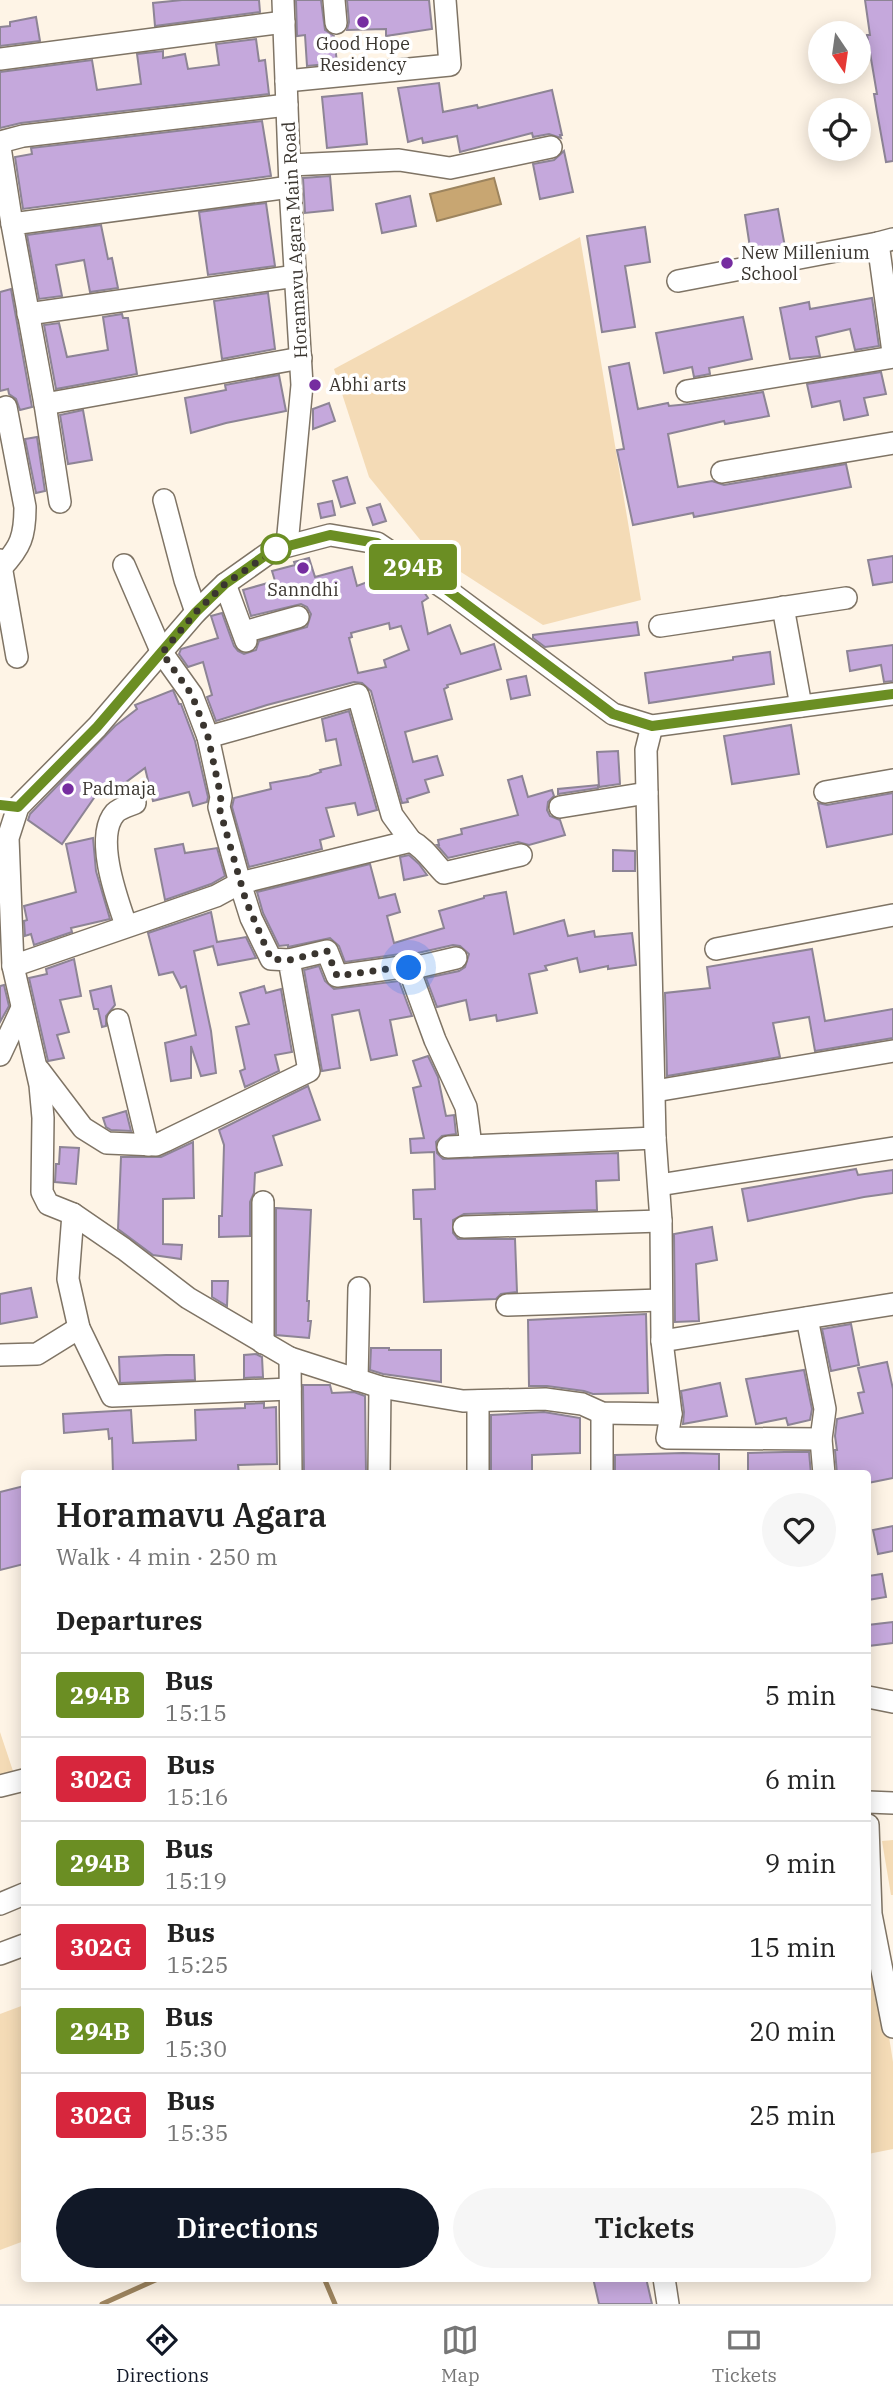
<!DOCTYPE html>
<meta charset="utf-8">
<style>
body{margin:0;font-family:"IBM Plex Serif",serif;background:#f6f6f6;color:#222;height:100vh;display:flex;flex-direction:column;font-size:26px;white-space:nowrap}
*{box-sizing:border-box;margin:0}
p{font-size:23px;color:#767676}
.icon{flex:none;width:38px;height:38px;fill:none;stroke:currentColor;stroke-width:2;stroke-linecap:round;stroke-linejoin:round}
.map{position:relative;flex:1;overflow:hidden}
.side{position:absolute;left:21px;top:1470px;width:850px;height:812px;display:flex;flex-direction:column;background:#fff;border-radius:7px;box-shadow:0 4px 18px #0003}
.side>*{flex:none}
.badge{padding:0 14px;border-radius:5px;font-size:24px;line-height:46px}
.needle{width:46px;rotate:167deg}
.controls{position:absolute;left:808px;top:21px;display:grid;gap:14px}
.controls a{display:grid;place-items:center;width:63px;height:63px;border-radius:50%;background:#fff;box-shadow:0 4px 18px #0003;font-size:35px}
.you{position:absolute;width:35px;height:35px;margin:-18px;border:5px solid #fff;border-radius:50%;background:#1a73e8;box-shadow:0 0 0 10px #1a73e833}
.map>.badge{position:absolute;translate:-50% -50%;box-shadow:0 0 0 4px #fff}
h2{padding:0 35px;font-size:26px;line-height:63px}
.round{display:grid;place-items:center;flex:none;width:74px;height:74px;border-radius:37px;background:#f6f6f6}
.summary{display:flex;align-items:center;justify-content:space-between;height:119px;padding:0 35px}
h1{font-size:33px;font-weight:600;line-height:52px}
.action{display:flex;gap:14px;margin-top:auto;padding:14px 35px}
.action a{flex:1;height:80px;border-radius:42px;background:#111827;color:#fff;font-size:28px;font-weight:600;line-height:80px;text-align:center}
.action a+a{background:#f6f6f6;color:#222}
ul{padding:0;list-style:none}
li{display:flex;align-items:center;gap:21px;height:84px;padding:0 35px;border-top:2px solid #e0e0e0}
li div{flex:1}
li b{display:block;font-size:26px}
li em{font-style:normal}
li .badge{min-width:77px;font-weight:700;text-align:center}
.tabs{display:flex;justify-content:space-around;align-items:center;height:98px;border-top:2px solid #e0e0e0;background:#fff;font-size:19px;color:#767676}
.tabs a{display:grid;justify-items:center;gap:4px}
.tabs .current{color:#111827}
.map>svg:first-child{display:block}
.green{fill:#f4dbb6}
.water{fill:#c8a672;stroke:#9d845e;stroke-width:2}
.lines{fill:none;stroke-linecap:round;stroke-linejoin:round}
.stream{stroke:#9d845e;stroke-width:5}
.building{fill:#c5a8dc;stroke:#8d8495;stroke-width:2;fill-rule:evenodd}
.minor-casing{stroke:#7f7465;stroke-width:24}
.minor{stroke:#fff;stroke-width:21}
.line-casing{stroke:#fff;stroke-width:16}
.line{stroke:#6b8e23;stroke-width:10}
.walk{stroke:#3a352f;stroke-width:7;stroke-dasharray:0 12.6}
.poi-dot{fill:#762da0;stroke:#fff;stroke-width:2.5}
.stop-dot{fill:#fff;stroke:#6b8e23;stroke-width:3.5}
.labels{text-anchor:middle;stroke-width:7;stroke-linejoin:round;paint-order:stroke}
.poi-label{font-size:18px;fill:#3a352f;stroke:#fff;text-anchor:start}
.street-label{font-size:18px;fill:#3a352f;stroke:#fff}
</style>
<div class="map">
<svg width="893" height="2304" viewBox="0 0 893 2304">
<rect width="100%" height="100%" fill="#fef4e6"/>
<!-- green -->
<g class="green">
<path d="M580 237 641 600 543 625 430 552 369 477 334 369Z"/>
<path d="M0 1732 14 1774 0 1776Z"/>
<path d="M893 1840V1895H891L882 1841Z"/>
<path d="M872 1929 893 2062V2149L868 2154V1931Z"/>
<path d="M24 2005V2241L0 2250V2014Z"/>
</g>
<!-- water -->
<path class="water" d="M494 178 501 204 437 221 430 194Z"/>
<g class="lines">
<!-- stream -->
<g class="stream">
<path d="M324 2278 335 2304"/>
<path d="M102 2304 160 2278"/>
</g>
</g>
<!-- building -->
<g class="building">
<path d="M182 0H259L260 12 155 26 153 3Z"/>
<path d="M296 0H321L325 30 334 36 337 63 307 66 305 35 297 36Z"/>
<path d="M347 0H429L432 29 386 36V29L347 30 349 22Z"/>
<path d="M865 0H893V161L886 162 877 112 874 94H877L867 35H870Z"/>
<path d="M36 17 40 41 0 46V27L10 26V22Z"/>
<path d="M256 39 259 61 265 60 269 94 21 123 0 128V72L92 60 97 90 141 84 137 54 163 51V58L185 54 188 69 219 65 216 44Z"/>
<path d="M439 83 443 112 477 105 478 108 552 90 562 135H560L561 138 549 134 533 137 532 133 460 152 457 136 423 143 422 138 408 142 398 88Z"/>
<path d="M362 93 367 144 327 148 322 97Z"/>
<path d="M262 121 271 176 23 209 15 157 32 154 31 148Z"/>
<path d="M564 151 573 192 540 199 533 164 554 160Z"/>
<path d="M330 176 333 210 305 213 303 178Z"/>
<path d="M410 196 416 226 382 233 376 204Z"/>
<path d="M266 203 275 266 208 275 199 212Z"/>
<path d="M778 209 785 247 751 254 745 215Z"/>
<path d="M101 225 108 259 112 258 118 288 90 292 84 260 56 265 62 296 39 299 27 235Z"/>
<path d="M645 227 650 262 625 266 635 327 602 332 587 236Z"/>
<path d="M11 289 32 407 20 410 16 399 9 394 8 389 0 391V292Z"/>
<path d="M268 293 275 349 222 359 214 301Z"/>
<path d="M872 298 879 346 855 350 850 329 816 337 820 356 790 359 780 308 809 302 810 309Z"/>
<path d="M122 314 123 318H128L137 374 56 389 44 325 59 323 67 357 108 350 103 317Z"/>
<path d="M743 317 752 359 709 368 710 374 694 377 692 367 664 373 656 333Z"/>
<path d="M629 363 638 409 668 403 669 406 689 404 763 392 769 416 725 424 724 421 668 434 678 487 712 481 724 485 846 464 851 487 694 517 693 513 633 525 617 450 624 449 609 367Z"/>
<path d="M881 372 886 394 864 398 868 415 844 420 840 401 812 407 807 384Z"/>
<path d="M279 375 286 411 226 423 191 433 185 398 226 390 225 385Z"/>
<path d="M329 403 335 421 313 429V409Z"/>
<path d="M83 410 92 460 68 464 60 415Z"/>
<path d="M37 437 45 491 36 493 25 439Z"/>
<path d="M347 477 355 503 341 507 333 481Z"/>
<path d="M332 501 335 515 321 518 318 504Z"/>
<path d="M380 504 386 521 373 525 367 508Z"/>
<path d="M893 556V582L873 585 868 560Z"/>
<path d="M309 558 315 577 352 567 357 586 391 573 399 592 413 583 422 589 428 598 422 602 428 634 450 625 461 654 494 644 501 669 447 685 448 687 444 689 452 719 405 732 413 762 437 756 443 775 425 780 429 792 407 799 408 802 402 803 371 691 362 683 354 682 267 705 216 721 207 697 212 695 203 662 188 667 179 654 181 649 218 638 211 616 222 613 234 646 238 651 244 654 256 650 259 641 307 627 311 614 307 607 301 604 251 616 243 590 275 581 272 571 295 565 294 562ZM389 623 390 629 401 626 409 650 384 660 386 667 358 673 349 638 352 637 351 633Z"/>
<path d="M637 622 639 635 545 647 533 638V635Z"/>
<path d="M893 645V681L884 682 881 665 850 671 847 651Z"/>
<path d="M770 652 774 684 649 703 645 673 733 660V657Z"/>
<path d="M526 676 530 695 511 699 507 680Z"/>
<path d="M173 690 179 704H181L195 741 208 797 207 802 193 806 189 792 153 801 145 768 110 794 103 785 62 844 28 820 30 814 115 726 137 709 135 705Z"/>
<path d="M349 711 377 810 358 815 355 803 326 808 334 836 320 840 322 849 249 867 232 807 234 798 271 789 270 783 309 776 321 772 320 770 341 765 336 739 326 741 322 719Z"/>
<path d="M791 725 799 774 732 784 724 736Z"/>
<path d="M618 751 620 784 599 787 597 752Z"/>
<path d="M522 776 528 797 552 790 554 796 548 802 547 810 550 816 560 820 565 835 529 845 518 842 448 858 437 845H439L438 840 462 834 461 829 518 815 508 780Z"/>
<path d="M598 785V788L558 794V789Z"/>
<path d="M893 793V834L827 847 818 803 827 805Z"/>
<path d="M93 838 96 871 110 919 71 928 72 932 34 945 31 934 25 936 24 921 27 920 24 906 76 892 66 844Z"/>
<path d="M183 844 185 853 217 848 225 876 211 884 165 900 155 849Z"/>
<path d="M613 850 635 851V871H613Z"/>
<path d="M409 855 419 864 427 875 404 880 400 857Z"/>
<path d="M370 864 379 898 395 894 400 912 387 916 394 943 444 928 439 911 484 898V896L506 892 514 934 564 920 568 936 594 931 595 937 632 933 636 965 608 969V966L580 972 577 958 545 966 547 970 529 974 537 1013 497 1021 496 1015 470 1020 466 1000 437 1007 426 978 459 971 465 967 469 954 460 946 453 945 409 955 400 954 345 962 339 946 330 938 288 947V945L279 946 263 913 257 892Z"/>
<path d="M211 912 217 942 246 937 256 958 218 965 213 946 194 951 211 1031 216 1073 201 1076 191 1046V1078L171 1081 165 1043 196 1035 186 986 181 988 173 972 159 975 148 933Z"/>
<path d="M812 949 825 1021 893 1009V1038L815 1051 809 1017 773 1023 780 1057 667 1076 665 993 710 988 707 967Z"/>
<path d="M74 959 81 996 60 1000 69 1032 57 1035 64 1058 48 1061 29 978 47 974 46 969Z"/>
<path d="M319 966 325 981 334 989 399 981 412 1016 390 1020 397 1055 371 1060 359 1010 332 1015 340 1068 322 1071 304 970Z"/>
<path d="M4 985 9 1006 0 1022V986Z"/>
<path d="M111 986 115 1005 106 1016V1026L102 1027 98 1009H94L90 991Z"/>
<path d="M264 986 266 993 281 989 292 1052 275 1055 279 1071 245 1087 240 1071 245 1069 236 1027 249 1024 240 993Z"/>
<path d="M428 1056 438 1077 446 1116 454 1115 456 1134 442 1136 436 1142 437 1153 443 1159 618 1153 619 1180 596 1181 597 1210 464 1214 453 1220V1233L458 1239H515L517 1292 501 1294 496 1299 424 1302 421 1219H414L413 1190 435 1189 434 1152 411 1153 410 1139 424 1138 413 1088 421 1086 413 1061Z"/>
<path d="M308 1086 320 1120 273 1136 282 1165 255 1173 254 1193 250 1202V1236L219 1237V1216H222L224 1145 219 1130Z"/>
<path d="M126 1111 131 1131 111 1130 106 1127 103 1118Z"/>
<path d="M193 1142 194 1198 163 1199V1244L182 1245 181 1259 153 1255 118 1229 121 1157H161Z"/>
<path d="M60 1147 79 1148 76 1184 55 1182 56 1164H59Z"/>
<path d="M856 1169 858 1175 893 1170V1193L864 1197 748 1221 742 1189Z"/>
<path d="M276 1208 311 1210 307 1301H309L308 1321H311L309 1338 276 1335Z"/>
<path d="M712 1227 717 1260 696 1264 699 1321 675 1322 674 1234Z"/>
<path d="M212 1281H228L227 1306 212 1297Z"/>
<path d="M31 1288 37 1317 0 1324V1294Z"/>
<path d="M646 1314 648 1393 593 1394 584 1391 547 1386H529L528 1320Z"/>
<path d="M851 1324 859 1365 831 1371 822 1329Z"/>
<path d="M371 1348H389V1350H441V1382L383 1374 370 1370Z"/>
<path d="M256 1354 262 1357 263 1377 244 1378V1355Z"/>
<path d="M166 1355H194L195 1380 120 1383 119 1357Z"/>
<path d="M887 1362 893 1389V1478L868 1483V1474H837L835 1450H837L835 1436 837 1419 863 1413 858 1393 864 1392 858 1368Z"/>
<path d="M804 1370 812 1409 810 1420 788 1425 786 1418 756 1424 746 1379Z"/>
<path d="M720 1383 727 1416 683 1424 684 1412 681 1391Z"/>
<path d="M303 1385H330L332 1393 354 1392 365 1396 366 1474H304Z"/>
<path d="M264 1403V1408L276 1407 277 1464 238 1465 239 1474H113L112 1438 109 1439 108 1429 64 1433 63 1414 131 1410 133 1443 196 1440 195 1410 245 1408V1404Z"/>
<path d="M544 1412 580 1418V1453L532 1455V1474H491V1415Z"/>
<path d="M785 1452H809L811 1474H748V1453Z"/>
<path d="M683 1453 719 1454V1474H615V1455Z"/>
<path d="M24 1486V1564L0 1570V1492Z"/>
<path d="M893 1526V1551L878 1554 873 1530Z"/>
<path d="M882 1574 886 1597 868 1600V1576Z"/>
<path d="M893 1622V1643L868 1646V1625Z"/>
<path d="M593 2278H646L652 2304H599Z"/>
</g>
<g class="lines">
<defs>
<g id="minor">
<path d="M283 0 290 187 302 385 287 545"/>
<path d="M334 0 336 23"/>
<path d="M0 59 284 22"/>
<path d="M286 81 450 65 445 0"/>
<path d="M0 142 23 136 287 105"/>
<path d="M0 147 12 224"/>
<path d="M290 165 399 160 450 168 551 147"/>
<path d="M290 187 12 224 45 404 301 358"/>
<path d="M893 239 878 243 893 352"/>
<path d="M678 281 878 243"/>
<path d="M28 314 296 276"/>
<path d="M687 391 893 357"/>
<path d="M45 404 60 502"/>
<path d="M722 472 893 443"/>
<path d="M164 500 185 580 196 612"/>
<path d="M0 560 17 657"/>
<path d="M1 568C21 547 25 536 25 507L6 407"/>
<path d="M225 584 246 641"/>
<path d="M783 607 801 706"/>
<path d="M660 626 846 598"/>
<path d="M244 632 298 617"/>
<path d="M208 737 358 695 392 815 411 841"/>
<path d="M825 792 893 780"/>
<path d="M560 807 647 793"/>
<path d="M126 925C117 899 94 837 115 813 120 808 128 806 135 803"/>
<path d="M716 949 893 915"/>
<path d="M289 960 327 951 337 976 402 967 409 969 435 1040 466 1107 471 1146"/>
<path d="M13 966 216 896 240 883 411 841C425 848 433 862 444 873L521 855"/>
<path d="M409 969 456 958"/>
<path d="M118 1020 148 1145"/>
<path d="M0 1055 22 1008"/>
<path d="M39 1070 83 1128 107 1143 156 1145 165 1141 309 1071 289 960 271 959 251 918 240 883 219 807 221 797 208 737 192 695 162 653 124 565"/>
<path d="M655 1091 893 1051"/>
<path d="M448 1147 655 1138"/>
<path d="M659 1185 893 1148"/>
<path d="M263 1202V1343"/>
<path d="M73 1214 68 1279 79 1328 112 1396 290 1389"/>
<path d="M464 1227 661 1221"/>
<path d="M507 1305 661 1300"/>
<path d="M807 1318 825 1409 821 1439 824 1474"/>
<path d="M662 1341 893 1304"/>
<path d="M0 1355 37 1354 79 1328"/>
<path d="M290 1358 188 1298 124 1249 73 1214 48 1204 42 1192 43 1118 40 1085 13 966 8 838 18 807 97 727 196 612 225 584 273 550 330 535 377 543 447 590 613 714 652 726 893 694"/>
<path d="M357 1380 359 1288"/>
<path d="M671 1414 667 1438 821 1439"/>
<path d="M291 1474 290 1358 380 1387 463 1401 545 1399 582 1404 602 1413 671 1414 662 1341 661 1221 655 1138 646 750 652 726"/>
<path d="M379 1474 380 1387"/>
<path d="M478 1474V1401"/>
<path d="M602 1474V1413"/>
<path d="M868 1697 893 1702"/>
<path d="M0 1786 24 1780"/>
<path d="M868 1802 893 1803"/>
<path d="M868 1825 871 1914 893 2027"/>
<path d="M0 1904 24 1894"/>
<path d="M0 1954 24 1945"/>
<path d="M664 2278 668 2304"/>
</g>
</defs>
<!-- minor casing -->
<use href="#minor" class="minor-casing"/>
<!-- minor -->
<use href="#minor" class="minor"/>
</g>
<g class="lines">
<defs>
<path id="line" d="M0 805 18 807 97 727 196 612 225 584 273 550 330 535 377 543 447 590 613 714 652 726 893 694"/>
</defs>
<!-- line casing -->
<use href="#line" class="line-casing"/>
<!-- line -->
<use href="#line" class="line"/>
<!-- walk -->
<path class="walk" d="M276 549 225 584 196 612 162 653 192 695 208 737 221 797 219 807 246 901 271 959 289 960 327 951 337 976 402 967 409 968"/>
</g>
<!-- markers -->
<g class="poi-dot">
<circle cx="363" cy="22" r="7"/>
<circle cx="727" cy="263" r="7"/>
<circle cx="315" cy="385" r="7"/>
<circle cx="303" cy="568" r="7"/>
<circle cx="68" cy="789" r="7"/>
</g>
<circle class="stop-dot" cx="276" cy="549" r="14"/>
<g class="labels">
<!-- poi labels -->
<g class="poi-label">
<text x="363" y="50" text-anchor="middle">Good Hope<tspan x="363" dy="21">Residency</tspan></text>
<text x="741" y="259">New Millenium<tspan x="741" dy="21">School</tspan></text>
<text x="329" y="391">Abhi arts</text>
<text x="303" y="596" text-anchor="middle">Sanndhi</text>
<text x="82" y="795">Padmaja</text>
</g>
<!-- street labels -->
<g class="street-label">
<text transform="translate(295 240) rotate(-93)" y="6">Horamavu Agara Main Road</text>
</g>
</g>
</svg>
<div class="controls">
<a><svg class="needle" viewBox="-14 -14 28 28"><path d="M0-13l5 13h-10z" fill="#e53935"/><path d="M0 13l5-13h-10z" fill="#767676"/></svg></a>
<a><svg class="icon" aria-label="locate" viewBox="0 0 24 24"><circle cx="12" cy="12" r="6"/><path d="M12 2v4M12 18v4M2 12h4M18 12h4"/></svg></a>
</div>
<div class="you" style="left:409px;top:968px"></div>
<b class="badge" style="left:413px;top:567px;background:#6b8e23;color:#fff">294B</b>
<section class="side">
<div class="summary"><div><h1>Horamavu Agara</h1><p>Walk · 4 min · 250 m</p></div><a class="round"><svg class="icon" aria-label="heart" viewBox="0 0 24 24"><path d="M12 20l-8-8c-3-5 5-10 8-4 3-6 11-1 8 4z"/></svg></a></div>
<h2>Departures</h2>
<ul>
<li><span class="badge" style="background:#6b8e23;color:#fff">294B</span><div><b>Bus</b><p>15:15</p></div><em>5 min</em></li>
<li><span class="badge" style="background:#d7263d;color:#fff">302G</span><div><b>Bus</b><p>15:16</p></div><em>6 min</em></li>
<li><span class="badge" style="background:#6b8e23;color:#fff">294B</span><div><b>Bus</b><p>15:19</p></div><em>9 min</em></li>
<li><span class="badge" style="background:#d7263d;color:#fff">302G</span><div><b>Bus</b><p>15:25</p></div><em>15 min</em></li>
<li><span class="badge" style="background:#6b8e23;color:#fff">294B</span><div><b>Bus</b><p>15:30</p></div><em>20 min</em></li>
<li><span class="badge" style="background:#d7263d;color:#fff">302G</span><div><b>Bus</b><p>15:35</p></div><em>25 min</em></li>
</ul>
<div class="action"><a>Directions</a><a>Tickets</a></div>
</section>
</div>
<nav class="tabs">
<a class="current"><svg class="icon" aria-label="directions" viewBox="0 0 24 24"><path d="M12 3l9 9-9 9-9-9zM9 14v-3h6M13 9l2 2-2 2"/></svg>Directions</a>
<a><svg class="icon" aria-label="map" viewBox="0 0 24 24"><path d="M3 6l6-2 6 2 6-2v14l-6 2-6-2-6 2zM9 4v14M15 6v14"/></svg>Map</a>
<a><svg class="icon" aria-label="tickets" viewBox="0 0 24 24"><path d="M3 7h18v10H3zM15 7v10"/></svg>Tickets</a>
</nav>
